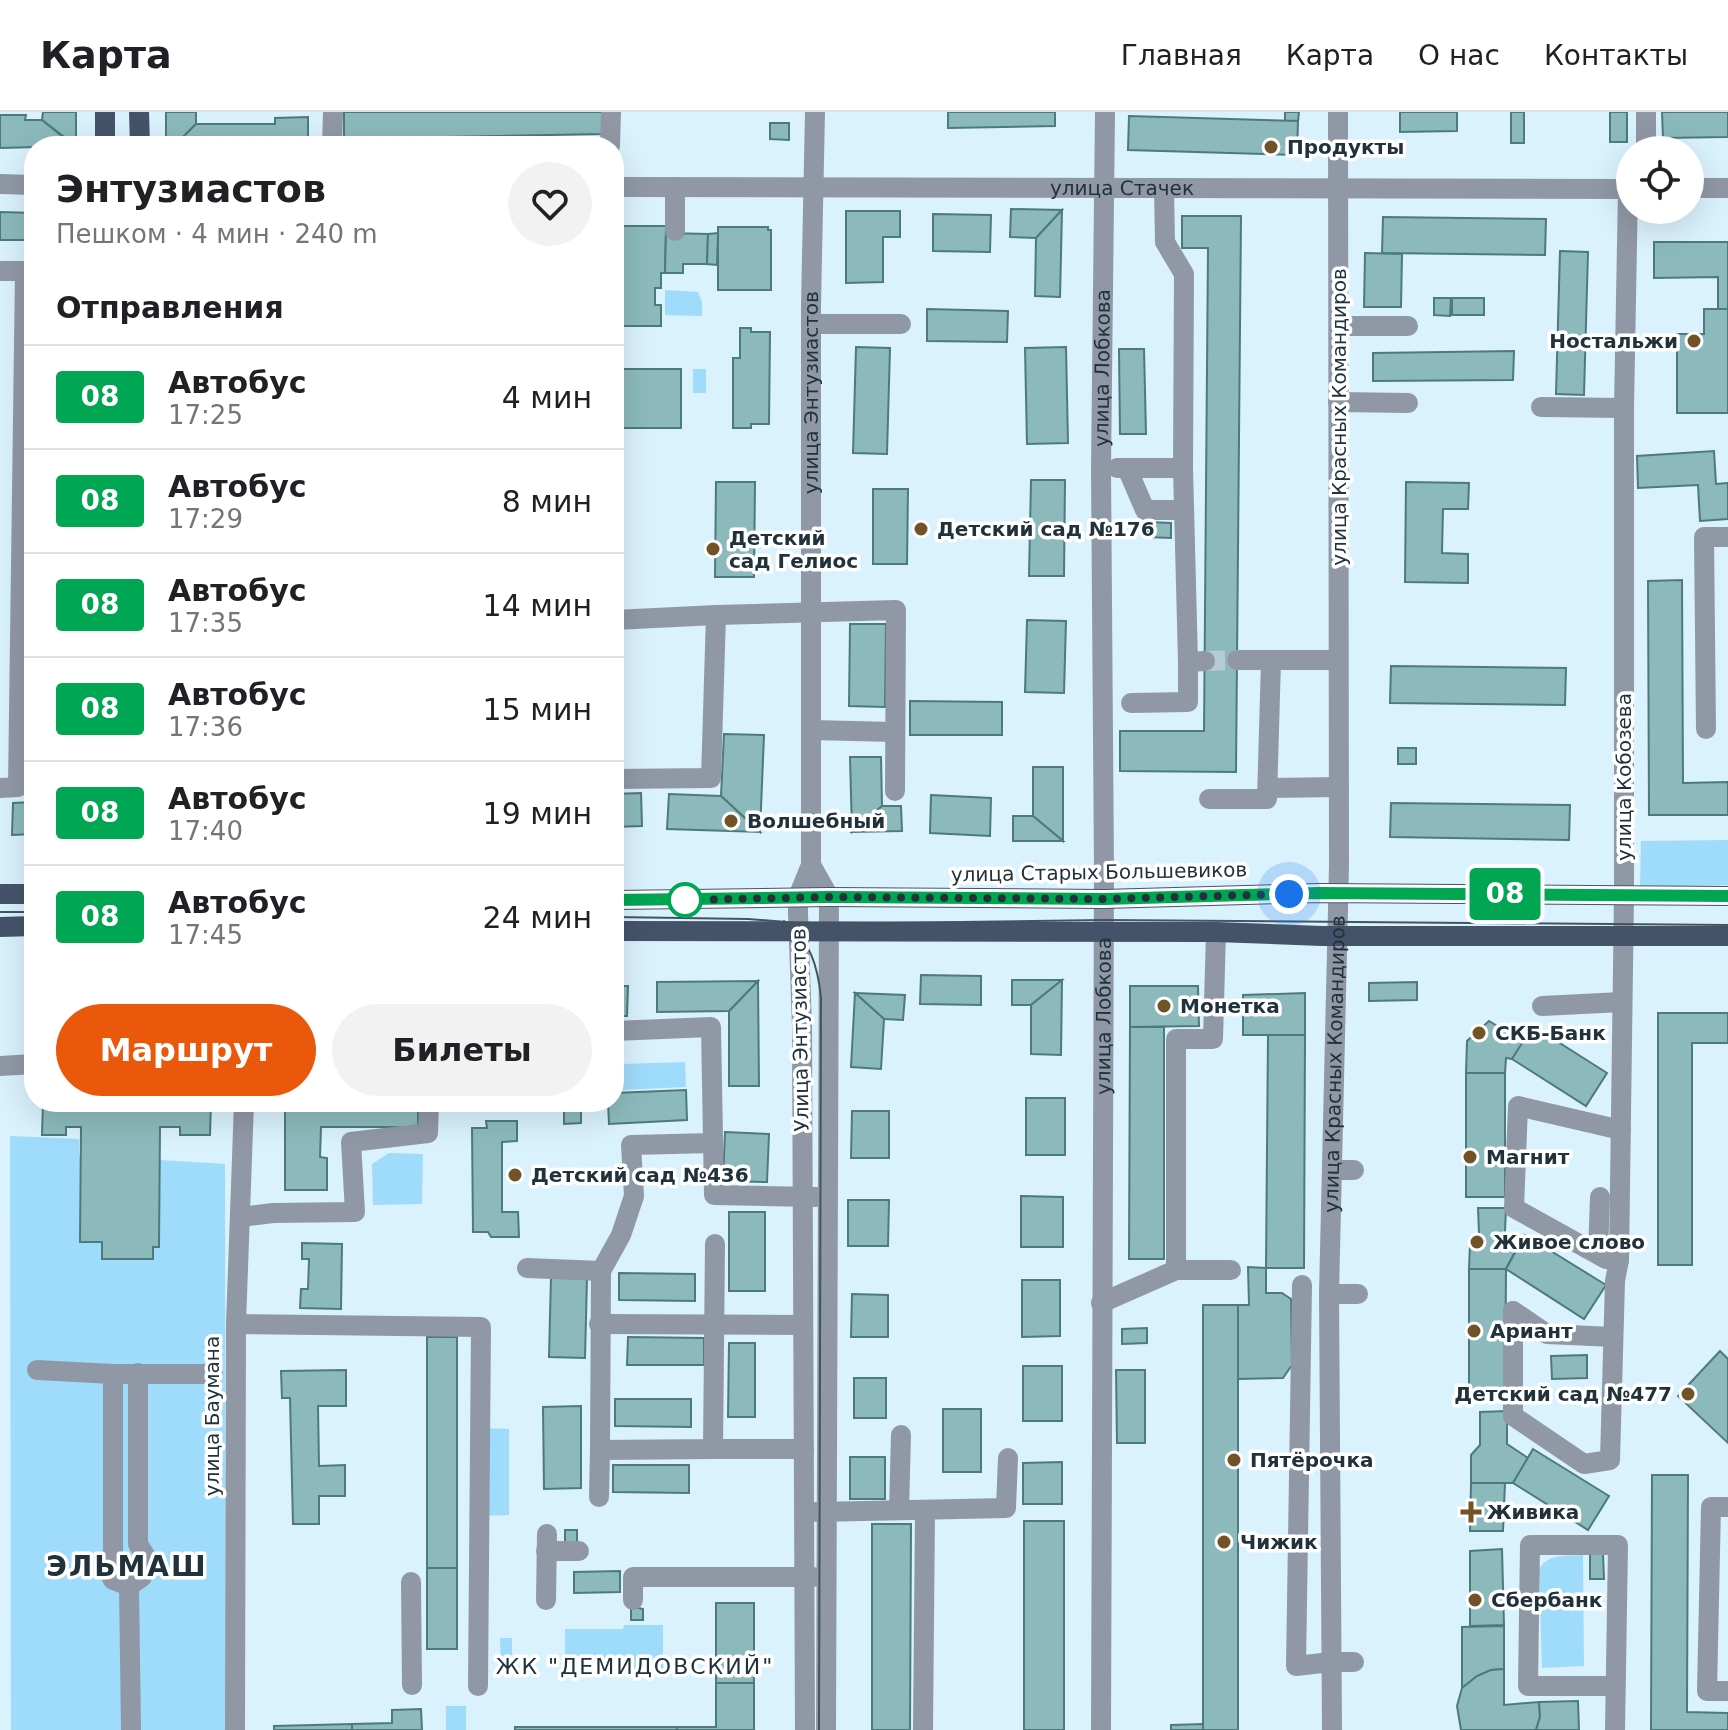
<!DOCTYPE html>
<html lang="ru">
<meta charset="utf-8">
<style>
body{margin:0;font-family:"DejaVu Sans",sans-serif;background:#f2f2f2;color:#202124;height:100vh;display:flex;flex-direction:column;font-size:30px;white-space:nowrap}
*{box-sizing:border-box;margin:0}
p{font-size:26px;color:#757577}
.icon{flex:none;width:44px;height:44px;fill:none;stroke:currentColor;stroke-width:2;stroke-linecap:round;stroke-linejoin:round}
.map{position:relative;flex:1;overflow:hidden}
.details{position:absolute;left:24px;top:24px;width:600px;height:976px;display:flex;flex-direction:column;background:#fff;border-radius:32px;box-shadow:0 8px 32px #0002}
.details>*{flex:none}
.badge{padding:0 16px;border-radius:6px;font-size:28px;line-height:52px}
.fabs{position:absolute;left:1616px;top:24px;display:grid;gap:16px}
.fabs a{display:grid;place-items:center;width:88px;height:88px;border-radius:50%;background:#fff;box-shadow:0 8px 32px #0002;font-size:40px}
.you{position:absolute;width:40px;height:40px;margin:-20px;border:6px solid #fff;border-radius:50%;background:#1a73e8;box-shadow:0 0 0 12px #1a73e833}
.map>.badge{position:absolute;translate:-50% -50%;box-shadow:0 0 0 4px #fff}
h2{padding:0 32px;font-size:30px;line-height:72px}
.round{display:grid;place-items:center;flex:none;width:84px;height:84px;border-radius:42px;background:#f2f2f2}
.summary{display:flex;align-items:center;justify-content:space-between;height:136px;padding:0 32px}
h1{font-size:38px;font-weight:700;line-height:60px}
.cta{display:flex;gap:16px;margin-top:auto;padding:16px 32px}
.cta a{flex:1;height:92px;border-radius:48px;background:#ea580c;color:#fff;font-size:32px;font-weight:700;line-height:92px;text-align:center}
.cta a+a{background:#f2f2f2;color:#202124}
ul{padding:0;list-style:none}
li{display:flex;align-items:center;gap:24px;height:104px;padding:0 32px;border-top:2px solid #e0e0e0}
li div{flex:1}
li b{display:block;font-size:30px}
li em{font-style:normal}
li .badge{min-width:88px;font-weight:700;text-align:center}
header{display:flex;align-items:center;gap:48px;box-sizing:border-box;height:112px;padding:0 40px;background:#fff;border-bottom:2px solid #e0e0e0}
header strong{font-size:38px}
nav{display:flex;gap:44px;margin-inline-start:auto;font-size:28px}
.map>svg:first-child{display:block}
.green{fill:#9fdcfb}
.building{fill:#8cbabc;stroke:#4d7a7c;stroke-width:2}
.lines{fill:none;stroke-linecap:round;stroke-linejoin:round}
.minor-tunnel{stroke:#b5cbd7;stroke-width:20;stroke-dasharray:20 10;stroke-linecap:butt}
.minor{stroke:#9098a6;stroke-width:20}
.major{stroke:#45536a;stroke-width:20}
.tram{stroke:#44555e;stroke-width:2}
.line-casing{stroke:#fff;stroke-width:18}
.line{stroke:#00a651;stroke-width:12}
.walk{stroke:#22323a;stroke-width:8;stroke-dasharray:0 14.4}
.poi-dot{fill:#715327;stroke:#fff;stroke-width:3}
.stop-dot{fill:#fff;stroke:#00a651;stroke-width:4}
.labels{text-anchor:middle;stroke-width:7;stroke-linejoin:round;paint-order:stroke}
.poi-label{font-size:20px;font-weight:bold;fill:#22323a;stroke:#fff;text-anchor:start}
.street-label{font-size:20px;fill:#22323a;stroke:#fff}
.neighbourhood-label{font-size:22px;letter-spacing:2px;fill:#22323a;stroke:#fff}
.district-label{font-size:28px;font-weight:bold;letter-spacing:2px;fill:#22323a;stroke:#fff}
</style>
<header>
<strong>Карта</strong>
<nav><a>Главная</a><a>Карта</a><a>О нас</a><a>Контакты</a></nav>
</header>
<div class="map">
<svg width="1728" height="1618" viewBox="0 0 1728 1618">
<rect width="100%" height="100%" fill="#daf1fe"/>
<!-- green -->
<g class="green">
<path d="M665 178 698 180 702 190V204L665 203Z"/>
<rect x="693" y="257" width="13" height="24"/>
<path d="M1728 728V773L1640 775 1641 729Z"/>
<path d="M685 950 686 975 623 978 622 952Z"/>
<path d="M10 1024 79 1027V1043L225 1052 226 1618H11Z"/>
<path d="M389 1041 423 1042 422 1092 373 1093 372 1052Z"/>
<path d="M481 1316 509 1317V1403L481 1404Z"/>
<path d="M1583 1443 1584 1554 1542 1556 1539 1458C1547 1441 1566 1444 1583 1443Z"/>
<path d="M624 1513H663V1559H565V1517H623Z"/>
<path d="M500 1526H512V1560H501Z"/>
<rect x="446" y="1594" width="20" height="24"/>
</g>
<!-- building -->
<g class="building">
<path d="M43 0H76V34L42 8Z"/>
<path d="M166 0H196V12L174 34H166Z"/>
<path d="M344 0H604V22L344 27Z"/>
<path d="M948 0H1055V14L948 16Z"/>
<path d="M1285 0H1299L1298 9H1285Z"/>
<path d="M1400 0H1457V19L1400 20Z"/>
<rect x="1511" y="0" width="13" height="31"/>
<rect x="1610" y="0" width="17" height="30"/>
<path d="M1662 0H1728V25L1663 26Z"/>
<path d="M0 3H26L25 8H42L74 34 0 36Z"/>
<path d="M1129 4 1298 9 1297 43 1128 38Z"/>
<path d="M308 5V34H174L196 12H275V6Z"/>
<path d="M770 11H789V28L770 27Z"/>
<path d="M1011 97 1062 98 1036 126 1010 125Z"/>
<path d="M1062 98 1060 185 1035 184 1036 126Z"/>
<path d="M846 99H900V125H883V170L846 171Z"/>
<path d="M0 100 34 101V128H0Z"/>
<path d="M933 102 991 103 990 140 933 139Z"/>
<path d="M1182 104H1241L1236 660 1120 659V619H1204L1208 136H1182Z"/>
<path d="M1383 105 1546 107 1545 143 1382 141Z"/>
<path d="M618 114H666L665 161H661V176H655V193H661V214H617Z"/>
<path d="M718 115H768V118H771V178H718Z"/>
<path d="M666 121 708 122 707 152H683V161H665Z"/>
<path d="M718 121 717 153 707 152 708 122Z"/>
<path d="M1654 130H1728V197H1718V165L1654 166Z"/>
<path d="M1560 139 1588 140 1584 283 1556 282Z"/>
<path d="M1365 141 1402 142 1401 195H1364Z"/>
<path d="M1434 186H1451L1450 204 1434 203Z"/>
<rect x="1452" y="186" width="32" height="17"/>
<path d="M927 197 1008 199 1007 230 927 229Z"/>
<path d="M1704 197H1728V301H1677V222H1704Z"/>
<path d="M740 216H751V220H770L769 312H751V316H733V246H740Z"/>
<path d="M856 235 890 236 887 342 853 341Z"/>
<path d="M1066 235 1068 331 1027 332 1025 236Z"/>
<path d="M1119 237H1144L1146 322H1120Z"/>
<path d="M1514 239 1513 268 1373 269V241Z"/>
<path d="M617 257H681V316H616Z"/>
<path d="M1714 339 1716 372 1728 371V407L1700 409 1698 373 1638 376 1637 344Z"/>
<path d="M1031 368H1065L1064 464H1029Z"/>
<path d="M716 370H755L754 465H715Z"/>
<path d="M1406 370 1469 371 1468 397H1443L1442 441 1468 442V471L1405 470Z"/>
<path d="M873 377H908L907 452H873Z"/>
<path d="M1147 410 1171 411V426L1147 425Z"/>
<path d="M29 454H34V595H28V563H32L34 492 29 493Z"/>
<path d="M1682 468 1683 671 1728 670V703H1649L1648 469Z"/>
<path d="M1027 508 1066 509 1064 581 1025 580Z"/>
<path d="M850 512H886L885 595 849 594Z"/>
<path d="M1391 554 1566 556 1565 593 1390 591Z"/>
<path d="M910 589 1002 590V623H910Z"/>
<path d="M724 622 764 623 760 720 721 684Z"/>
<rect x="1398" y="636" width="18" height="16"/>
<path d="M850 645H881L882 694 852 720Z"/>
<path d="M1033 655H1063V729L1033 704Z"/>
<path d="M641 681 642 714 614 715V682Z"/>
<path d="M669 682 721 684 760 720 667 717Z"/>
<path d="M931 683 991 686 990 724 930 721Z"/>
<path d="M34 690V722L12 723 13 691Z"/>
<path d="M1391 691 1570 693 1569 728 1390 725Z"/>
<path d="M882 694H901L902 719 852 720Z"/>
<path d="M1013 704H1033L1063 729H1013Z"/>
<path d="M921 863 981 864V893L920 892Z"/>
<path d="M1012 868H1062L1031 893H1012Z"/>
<path d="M1062 868 1061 943 1031 942V893Z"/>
<path d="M758 869 759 974H729V899Z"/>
<path d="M758 869 729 899 657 900V870Z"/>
<path d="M1417 870V888L1369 889V871Z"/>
<path d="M614 874H628L627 904H614Z"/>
<path d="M1130 874H1198L1199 914 1130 915Z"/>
<path d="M855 881 905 883 903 908 884 907Z"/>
<path d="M855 881 884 907 881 957 851 955Z"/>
<path d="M1305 881V923H1243V883Z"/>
<path d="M1658 901H1728V931H1692V1153H1658Z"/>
<path d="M1489 909 1524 930 1512 947 1506 946 1505 961H1466L1467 929Z"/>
<path d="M1533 914 1607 961 1586 994 1512 947Z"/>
<path d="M1130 915H1164V1147H1129Z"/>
<path d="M1268 923H1305L1304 1156H1266Z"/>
<rect x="1466" y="961" width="39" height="124"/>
<path d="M686 978 687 1008 609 1012 608 990H614V981Z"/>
<rect x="1026" y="986" width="39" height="57"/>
<path d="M43 990H211L210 1023H180V1015H160L159 1135H153V1147H102V1130H80L81 1015H66V1023H42Z"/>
<path d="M285 990H418V1015H321L320 1045 327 1046V1078H285Z"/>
<path d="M564 990H581V1011L564 1012Z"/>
<path d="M852 999H889V1046H851Z"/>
<path d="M486 1009H517V1029L502 1030V1100H518L519 1125H491L488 1120H473L472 1016H487Z"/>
<path d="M725 1020 769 1022 767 1070 723 1069Z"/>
<path d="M1021 1084 1063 1085V1135H1021Z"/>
<path d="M848 1088H889L888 1134H848Z"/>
<path d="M1478 1096H1506L1505 1120 1520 1130 1506 1157H1469L1470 1132 1479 1121Z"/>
<rect x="729" y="1100" width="36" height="79"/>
<path d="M1525 1123 1606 1173 1584 1207 1506 1157Z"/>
<path d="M302 1131 342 1132 341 1197 300 1196 301 1177H308L309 1147H302Z"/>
<path d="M1248 1155 1266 1156V1181H1282L1291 1187 1292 1253 1283 1266 1238 1267V1193H1249Z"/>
<path d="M1469 1157H1506L1505 1285H1469Z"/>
<path d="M619 1161 695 1162V1189L619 1188Z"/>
<path d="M551 1165 587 1166 585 1246 549 1245Z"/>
<path d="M1022 1168H1060V1224L1022 1225Z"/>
<path d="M852 1182 888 1183V1225H851Z"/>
<rect x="1203" y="1193" width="35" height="425"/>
<path d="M1147 1216V1231L1122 1232V1217Z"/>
<rect x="427" y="1225" width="30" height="231"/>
<path d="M628 1225 704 1226V1253H627Z"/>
<path d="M729 1231H755V1305H728Z"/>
<path d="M1720 1239 1728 1247V1331L1678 1284Z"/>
<path d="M1587 1243V1266L1552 1267 1551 1244Z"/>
<rect x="1023" y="1254" width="39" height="55"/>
<path d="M346 1258V1294H318L319 1354 345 1353V1384H319V1412H293L290 1286H282L281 1259Z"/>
<path d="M1116 1258H1145V1331H1117Z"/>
<rect x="854" y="1266" width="32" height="40"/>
<path d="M615 1287H691V1315L615 1314Z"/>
<path d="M581 1294V1376L544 1377 543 1295Z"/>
<rect x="943" y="1297" width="38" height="63"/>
<path d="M1507 1299V1332L1528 1346 1513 1371H1471V1343L1480 1333V1300Z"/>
<path d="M1533 1337 1609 1384 1588 1418 1513 1371Z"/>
<rect x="850" y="1345" width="35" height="42"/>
<path d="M1062 1350V1392H1023V1351Z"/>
<path d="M613 1353H689V1381L613 1380Z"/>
<path d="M1652 1363H1688L1687 1600 1728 1601V1618H1651Z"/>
<path d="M1471 1371H1505L1503 1419H1470Z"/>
<rect x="1024" y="1409" width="40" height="209"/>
<path d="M872 1412H911L910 1618H872Z"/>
<rect x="565" y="1418" width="12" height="12"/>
<path d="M1502 1437 1504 1513 1470 1514V1439Z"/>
<path d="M1590 1441H1603L1604 1467H1590Z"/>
<rect x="427" y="1456" width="30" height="81"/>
<path d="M620 1459V1480L574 1481V1460Z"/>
<rect x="716" y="1491" width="38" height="80"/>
<path d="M631 1494 643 1497V1508H631Z"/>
<path d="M1504 1514V1557L1491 1558 1477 1564 1462 1576V1515Z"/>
<path d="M1504 1557V1593L1539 1590 1540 1605 1536 1618H1461L1457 1594 1462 1576 1477 1564 1491 1558Z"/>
<path d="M716 1571H754V1618H677V1615H716Z"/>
<path d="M1578 1589 1579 1618H1536L1540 1605 1539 1590Z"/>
<path d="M421 1597 422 1618H352V1612L392 1611V1598Z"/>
<path d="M352 1612V1618H274V1614Z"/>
<path d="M1203 1612V1618H1171V1613Z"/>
<rect x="515" y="1615" width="162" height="3"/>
</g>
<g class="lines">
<!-- minor-tunnel -->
<path class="minor-tunnel" d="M1205 549 1237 548"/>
<!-- minor -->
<g class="minor">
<path d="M332 34 333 0"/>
<path d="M610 34 611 0"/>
<path d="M1646 38V0"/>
<path d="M0 72 34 73"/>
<path id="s1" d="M614 75 1630 77"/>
<path d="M675 75V119"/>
<path d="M1690 76H1728"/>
<path d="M1164 77 1165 130 1184 162 1183 356 1188 550 1205 549"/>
<path d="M0 159H25L18 675 0 676"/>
<path d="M811 212H901"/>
<path d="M1339 214H1408"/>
<path d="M1338 290 1408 291"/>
<path d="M1541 295 1624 296"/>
<path d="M1117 356H1183"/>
<path d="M1127 356 1145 398H1184"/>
<path d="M614 508 716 503 896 498 895 679"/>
<path d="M1237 548H1338"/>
<path d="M1131 591 1188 590V550"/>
<path d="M1706 617 1704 425H1728"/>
<path d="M811 618 894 620"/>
<path d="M614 667 711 666 716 503"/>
<path d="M1268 676 1339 675"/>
<path d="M1209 687H1267L1271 549"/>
<path d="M811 753 829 785 826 1618"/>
<path d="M1542 894 1622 890"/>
<path d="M614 919 711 915 714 1083 816 1085"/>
<path d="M0 954 34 952"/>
<path d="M713 1031 631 1033 634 1084 621 1123 601 1159 600 1338 713 1337 715 1132"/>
<path d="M1333 1058H1354"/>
<path d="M240 1105 273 1101 355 1100 351 1030 428 1021 429 990"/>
<path d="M1598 1142 1600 1085"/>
<path d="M1619 1148 1606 1147 1514 1096 1518 994 1621 1018"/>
<path d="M527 1156 601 1159"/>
<path d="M1176 1158H1231"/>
<path d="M1302 1173 1296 1554 1331 1550H1354"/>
<path d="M1329 1182H1358"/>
<path d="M1101 1191 1176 1158V927H1213L1216 820"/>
<path d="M1513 1199V1304L1584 1352 1610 1348 1615 1169 1619 1148 1624 783V296L1628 77"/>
<path d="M1513 1199 1547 1222 1613 1225"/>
<path d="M236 1212 481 1215 478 1574"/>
<path d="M599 1212 803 1213"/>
<path d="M37 1258 113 1262H213"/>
<path d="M113 1262V1441C105 1452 108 1458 113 1468L129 1474"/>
<path d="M713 1337H804"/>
<path d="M599 1385 600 1338"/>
<path d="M1728 1395H1711L1707 1579H1728"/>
<path d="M899 1398 901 1323"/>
<path d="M816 1400 1006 1396 1008 1346"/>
<path d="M546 1439H579"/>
<path d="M411 1470 412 1573"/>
<path d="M129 1474 142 1465 146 1445 138 1432V1261"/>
<path d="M129 1474 131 1618"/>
<path d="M546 1488 547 1422"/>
<path d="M633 1488V1465H814"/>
<path d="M235 1618 236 1212 244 990"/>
<path id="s2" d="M805 1618 802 915 798 801V785L811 753V193L815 0"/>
<path d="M923 1618 925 1398"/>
<path id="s3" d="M1101 1618 1104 758 1101 357 1105 0"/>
<path id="s4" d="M1332 1618 1329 1182 1339 753 1338 0"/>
<path d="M1615 1618 1618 1433H1530L1528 1574H1616"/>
</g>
<!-- major -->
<g class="major">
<path d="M105 0V34"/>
<path d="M139 0 140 34"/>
<path d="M0 782H34"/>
<path d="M614 788 829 785 1104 787 1319 781 1728 784"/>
<path d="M0 815 34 814"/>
<path d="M614 819 1216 820 1322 824H1728"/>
</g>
<!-- tram -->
<g class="tram">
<path d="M0 800H34"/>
<path d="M614 805 748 807 811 812 1104 808 1728 813"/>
<path d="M784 809C810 827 818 855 821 886L819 1618"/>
</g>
</g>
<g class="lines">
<defs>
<path id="line" d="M614 788 829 785 1104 787 1319 781 1728 784"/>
</defs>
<!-- line casing -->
<use href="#line" class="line-casing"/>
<!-- line -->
<use href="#line" class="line"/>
<!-- walk -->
<path class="walk" d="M685 788 829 785 1104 787 1289 782"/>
</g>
<!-- markers -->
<g class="poi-dot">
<circle cx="1271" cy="35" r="8"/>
<circle cx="1694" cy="229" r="8"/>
<circle cx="921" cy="417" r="8"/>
<circle cx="713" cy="437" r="8"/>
<circle cx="731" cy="709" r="8"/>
<circle cx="1164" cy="894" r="8"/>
<circle cx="1479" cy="921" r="8"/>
<circle cx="1470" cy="1045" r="8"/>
<circle cx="515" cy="1063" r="8"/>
<circle cx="1477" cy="1130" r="8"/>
<circle cx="1474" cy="1219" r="8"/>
<circle cx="1688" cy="1282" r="8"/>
<circle cx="1234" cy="1348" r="8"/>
<path d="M1467 1388h8v8h8v8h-8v8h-8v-8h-8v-8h8z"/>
<circle cx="1224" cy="1430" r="8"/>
<circle cx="1475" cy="1488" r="8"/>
</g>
<circle class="stop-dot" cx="685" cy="788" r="16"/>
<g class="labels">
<!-- poi labels -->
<g class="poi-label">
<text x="1287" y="42">Продукты</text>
<text x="1678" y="236" text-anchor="end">Ностальжи</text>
<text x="937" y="424">Детский сад №176</text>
<text x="729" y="433">Детский<tspan x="729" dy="23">сад Гелиос</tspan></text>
<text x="747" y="716">Волшебный</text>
<text x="1180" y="901">Монетка</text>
<text x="1495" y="928">СКБ-Банк</text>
<text x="1486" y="1052">Магнит</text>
<text x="531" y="1070">Детский сад №436</text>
<text x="1493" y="1137">Живое слово</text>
<text x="1490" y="1226">Ариант</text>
<text x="1672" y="1289" text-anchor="end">Детский сад №477</text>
<text x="1250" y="1355">Пятёрочка</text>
<text x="1487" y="1407">Живика</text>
<text x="1240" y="1437">Чижик</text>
<text x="1491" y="1495">Сбербанк</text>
</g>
<!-- street labels -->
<g class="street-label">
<text dy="7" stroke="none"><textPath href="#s1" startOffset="508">улица Стачек</textPath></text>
<text dy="7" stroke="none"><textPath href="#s3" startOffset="1362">улица Лобкова</textPath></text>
<text dy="7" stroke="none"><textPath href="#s2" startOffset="1340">улица Энтузиастов</textPath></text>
<text transform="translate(1339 305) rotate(-90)" y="7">улица Красных Командиров</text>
<text transform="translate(1624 665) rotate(-90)" y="7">улица Кобозева</text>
<text transform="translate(1099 760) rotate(-1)" y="7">улица Старых Большевиков</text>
<text dy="7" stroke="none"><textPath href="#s3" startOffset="714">улица Лобкова</textPath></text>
<text transform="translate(800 918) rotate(-91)" y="7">Улица Энтузиастов</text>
<text dy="7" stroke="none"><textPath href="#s4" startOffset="666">улица Красных Командиров</textPath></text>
<text transform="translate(212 1304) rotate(-90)" y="7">улица Баумана</text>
</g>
<!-- neighbourhood labels -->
<g class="neighbourhood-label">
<text x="635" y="1562">ЖК "ДЕМИДОВСКИЙ"</text>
</g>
<!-- district labels -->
<g class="district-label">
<text x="127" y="1464">ЭЛЬМАШ</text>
</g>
</g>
</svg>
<div class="fabs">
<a><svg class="icon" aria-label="locate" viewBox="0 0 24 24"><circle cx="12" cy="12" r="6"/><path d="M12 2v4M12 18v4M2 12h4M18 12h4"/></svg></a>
</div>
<div class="you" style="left:1289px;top:782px"></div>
<b class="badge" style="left:1505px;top:782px;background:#00a651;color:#fff">08</b>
<section class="details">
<div class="summary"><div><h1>Энтузиастов</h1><p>Пешком · 4 мин · 240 m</p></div><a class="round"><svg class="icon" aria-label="heart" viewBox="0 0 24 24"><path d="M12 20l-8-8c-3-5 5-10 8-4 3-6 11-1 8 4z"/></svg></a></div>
<h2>Отправления</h2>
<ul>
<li><span class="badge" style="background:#00a651;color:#fff">08</span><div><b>Автобус</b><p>17:25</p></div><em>4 мин</em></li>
<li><span class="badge" style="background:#00a651;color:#fff">08</span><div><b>Автобус</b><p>17:29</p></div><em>8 мин</em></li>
<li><span class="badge" style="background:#00a651;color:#fff">08</span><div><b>Автобус</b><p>17:35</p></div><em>14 мин</em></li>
<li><span class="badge" style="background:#00a651;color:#fff">08</span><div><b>Автобус</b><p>17:36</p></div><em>15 мин</em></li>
<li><span class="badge" style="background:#00a651;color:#fff">08</span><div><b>Автобус</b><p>17:40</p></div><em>19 мин</em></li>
<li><span class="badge" style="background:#00a651;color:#fff">08</span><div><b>Автобус</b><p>17:45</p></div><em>24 мин</em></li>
</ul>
<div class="cta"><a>Маршрут</a><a>Билеты</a></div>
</section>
</div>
